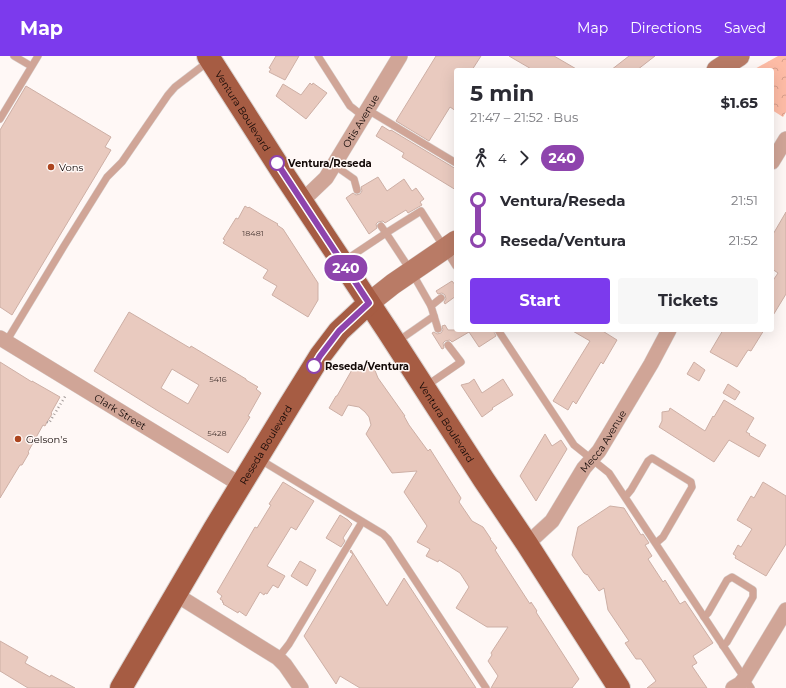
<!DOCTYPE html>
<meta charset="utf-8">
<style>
body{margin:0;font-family:Montserrat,sans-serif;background:#f7f7f7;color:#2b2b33;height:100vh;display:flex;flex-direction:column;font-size:15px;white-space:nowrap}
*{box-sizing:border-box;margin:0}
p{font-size:13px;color:#7c7c81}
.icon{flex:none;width:22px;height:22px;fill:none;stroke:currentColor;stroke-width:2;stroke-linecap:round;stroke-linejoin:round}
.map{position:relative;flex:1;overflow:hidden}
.sheet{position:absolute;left:454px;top:12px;width:320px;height:264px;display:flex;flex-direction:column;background:#fff;border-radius:4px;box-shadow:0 4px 16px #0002}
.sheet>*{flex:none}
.badge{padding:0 8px;border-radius:13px;font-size:14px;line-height:26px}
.map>.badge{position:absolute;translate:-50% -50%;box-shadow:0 0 0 2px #fff}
.legs{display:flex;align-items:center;gap:6px;height:44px;padding:0 16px;font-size:13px}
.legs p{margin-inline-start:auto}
.summary{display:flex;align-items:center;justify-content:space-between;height:68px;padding:0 16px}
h1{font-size:22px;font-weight:700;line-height:30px}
.cta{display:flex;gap:8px;margin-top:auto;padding:8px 16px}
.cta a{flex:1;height:46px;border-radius:4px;background:#7c3aed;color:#fff;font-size:16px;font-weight:700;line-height:46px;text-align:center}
.cta a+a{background:#f7f7f7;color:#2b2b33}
ul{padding:0 16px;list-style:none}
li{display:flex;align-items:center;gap:14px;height:40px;font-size:15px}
li i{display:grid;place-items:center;width:6px;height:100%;margin:0 5px;background:currentColor}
li i::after{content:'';width:10px;height:10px;margin:-5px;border:3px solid;border-radius:50%;background:#fff}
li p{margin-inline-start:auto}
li:first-child i{background:linear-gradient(#0000 50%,currentColor 0)}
li:last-child i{background:linear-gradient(currentColor 50%,#0000 0)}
header{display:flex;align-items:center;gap:24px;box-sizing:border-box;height:56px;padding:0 20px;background:#7c3aed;color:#fff}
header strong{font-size:19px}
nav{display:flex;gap:22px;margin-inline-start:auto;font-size:14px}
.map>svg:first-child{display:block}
.park{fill:url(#park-crowns)}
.building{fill:#e9cabf;stroke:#cdafa5;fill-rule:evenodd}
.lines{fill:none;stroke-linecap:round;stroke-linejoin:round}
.service-casing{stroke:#d9d2d0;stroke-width:8}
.minor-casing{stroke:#d9d2d0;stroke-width:16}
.secondary-casing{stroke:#d9d2d0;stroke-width:22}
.primary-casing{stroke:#d9d2d0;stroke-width:24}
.path{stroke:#a49c9a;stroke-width:2.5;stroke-dasharray:1 3;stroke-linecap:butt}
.service{stroke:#d0a597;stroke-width:7}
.minor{stroke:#d0a597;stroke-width:15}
.secondary{stroke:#b97b66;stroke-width:21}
.primary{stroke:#a65c43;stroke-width:22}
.line-1-casing{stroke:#fff;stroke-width:9}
.line-1{stroke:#8e44ad;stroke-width:6}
.stop-1-dot{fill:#fff;stroke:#8e44ad;stroke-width:2}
.poi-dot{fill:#ac451f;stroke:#fff8f6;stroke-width:1.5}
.labels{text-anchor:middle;stroke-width:3;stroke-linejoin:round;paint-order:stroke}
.number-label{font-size:8px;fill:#483834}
.street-label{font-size:10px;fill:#120806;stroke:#fff8f6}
.stop-label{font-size:10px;font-weight:bold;fill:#120806;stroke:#fff8f6;text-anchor:start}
.poi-label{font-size:10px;fill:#120806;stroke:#fff8f6;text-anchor:start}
</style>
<header>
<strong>Map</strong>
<nav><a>Map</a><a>Directions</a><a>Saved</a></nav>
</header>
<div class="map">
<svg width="786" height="632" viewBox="0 0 786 632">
<defs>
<pattern id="park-crowns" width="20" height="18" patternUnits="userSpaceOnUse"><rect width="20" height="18" fill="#febca6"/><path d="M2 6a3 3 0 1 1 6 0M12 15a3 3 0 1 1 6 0" fill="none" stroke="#d9a08d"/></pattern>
</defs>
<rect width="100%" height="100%" fill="#fff8f6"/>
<!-- park -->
<path class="park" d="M778 0H786V56L783 61 772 54V14H753Z"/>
<!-- building -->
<g class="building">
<path d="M276 0H299L285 24 269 16 271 13 269 12Z"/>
<path d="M436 0H481L472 14H456V55L450 51 429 85 396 65Z"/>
<path d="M509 0H554L578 14H533Z"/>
<path d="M629 0H655L637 14H611Z"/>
<path d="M310 27 312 29 313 27 327 37 306 63 276 40 283 28 301 39Z"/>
<path d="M26 30 111 81 105 91 111 94 12 259 0 251V74Z"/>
<path d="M382 70 390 75 391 74 456 113V134L402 101 404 97 376 80Z"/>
<path d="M378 121 387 135 404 123 412 135 416 132 424 143 420 146 422 149 408 157 406 154 385 167 383 165 378 166 376 168 377 172 369 178 346 142 353 137 356 139 360 138 362 135 361 131Z"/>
<path d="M245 150 248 152 249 151 262 159 278 168 277 169 283 173 318 227V244L308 261 272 239 277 230 263 222 268 214 223 187 225 184 223 183 236 162 238 163Z"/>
<path d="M786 156V238L772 261V226L778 217 772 213V180Z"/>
<path d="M452 225 456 230V240L445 248 444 246 446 243 445 239 442 237 438 238 436 235Z"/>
<path d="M129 256 190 292 191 290 246 323V324L258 331 256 333 261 337 248 360 250 361 228 397 155 353 94 315ZM172 313 199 329 188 348 161 332Z"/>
<path d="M445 269 448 274H493L496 280 479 291 469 276 452 286 450 284 445 285 443 287 444 292 442 293 432 277 434 276 437 278 441 277 443 274 442 270Z"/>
<path d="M571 274H601L617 284 603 308 601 306 576 348 573 345 568 354 553 345 590 285Z"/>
<path d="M723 274H764L751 295 748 294 737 311 710 296Z"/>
<path d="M0 306 32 326V325L60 341 51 357 52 358 47 366 45 370 43 369 28 396 29 397 22 409H20L0 442Z"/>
<path d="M694 306 705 314 699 325 687 318Z"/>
<path d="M360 308 367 309 374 312 378 322 405 360H404L409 369 428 395 430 393 461 442 459 446 472 465 483 471 491 483H490L497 492 495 494 530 548 531 546 537 555 536 556 579 623 572 632H491L498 620 488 605 492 599 491 597 508 571H487L456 552 469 531 460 517 439 504 438 506 426 500 430 493 417 486 427 470 404 436 417 415 392 417 366 378 371 369 369 361 365 356 359 351 348 349 342 360 329 352 336 340H337L353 312 356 310Z"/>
<path d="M474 323 482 337 503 323 513 339 492 352 493 353 482 361 461 329 469 327Z"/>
<path d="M728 328 740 336 735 344 723 337Z"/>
<path d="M724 344 754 362 746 376 750 378 749 379 766 389 759 401 729 384 714 406 659 371 662 365V356L669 355 670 352 705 375 713 360 714 361Z"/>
<path d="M545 378 552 390 561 384 567 393 536 445 520 420Z"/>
<path d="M283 426 314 445 296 474 291 471 267 510 285 520 278 532 273 529 267 538 265 537 264 539 260 536 246 560 239 555 238 557 223 548 224 547 222 546 223 545 220 543 222 540 217 536 255 471 257 472 271 449 269 448Z"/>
<path d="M763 426 786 440V488L766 520 735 502 736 500 733 498 738 489 741 491 752 473 737 464 751 440 754 442Z"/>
<path d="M610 450 624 452 641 479 643 478 649 487 645 489 652 500 648 503 663 526 665 524 680 548 685 545 713 587 693 600 697 607 692 610 707 632H647L656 625 641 603H636L625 587 629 585 608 554 604 532 599 535 587 518V519L584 517 572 499 578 471Z"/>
<path d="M340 459 348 464 352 468 343 482 345 485 341 491 326 482Z"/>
<path d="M351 494 387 550 404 522 476 632H360L340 620 336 628 304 580 353 498 350 496Z"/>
<path d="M300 505 316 514 307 530 291 520Z"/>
<path d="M0 585 28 601 25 607 50 621 51 619 75 632H28L0 615Z"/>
</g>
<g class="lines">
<defs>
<g id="service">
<path d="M14 0 31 10"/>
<path d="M318 0 350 50 354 53 364 61"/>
<path d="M368 54 456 107"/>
<path d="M0 63 38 0"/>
<path d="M334 109 354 123 357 134"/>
<path d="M344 205 386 177 381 170"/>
<path d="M431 250 411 215 386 177 421 155 456 210"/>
<path d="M438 273 431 250 441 242"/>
<path d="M498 274 574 389 609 417 751 632"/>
<path d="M398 285 434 260"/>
<path d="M6 286 64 190 107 121 122 106 168 39 175 31 209 5"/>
<path d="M426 330 461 306 448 289"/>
<path d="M259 403 383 478 388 483 486 632"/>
<path d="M626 440 631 434 648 405 652 402 691 426 692 431 663 481 656 487"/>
<path d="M704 561 708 557 727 524 732 521 753 534V541L727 586 723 590"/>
<path d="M278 602 289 588 362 466"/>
</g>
<g id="minor">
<path d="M772 106 786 83"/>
<path id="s1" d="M302 145 326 122 400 0"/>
<path id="s2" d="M0 282 241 429"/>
<path id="s3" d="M527 488 552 465 584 412 599 395 651 308 669 274"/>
<path d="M175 538 278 602 285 609 301 632"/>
<path d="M733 632 740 628 745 622 786 554"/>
</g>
<g id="secondary">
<path d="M717 14 739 0"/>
<path d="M369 247 393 228 456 185"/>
</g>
<g id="primary">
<path id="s4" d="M208 0 281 114 387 274 484 424 527 488 619 632"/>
<path id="s5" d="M121 632 214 473 289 350 320 300 339 275 369 247"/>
</g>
</defs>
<!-- service casing -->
<use href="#service" class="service-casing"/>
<!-- minor casing -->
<use href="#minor" class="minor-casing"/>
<!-- secondary casing -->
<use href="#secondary" class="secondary-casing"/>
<!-- primary casing -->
<use href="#primary" class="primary-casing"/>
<!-- path -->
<path class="path" d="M47 366 49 367 66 339"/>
<!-- service -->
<use href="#service" class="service"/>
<!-- minor -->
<use href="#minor" class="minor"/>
<!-- secondary -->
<use href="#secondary" class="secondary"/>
<!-- primary -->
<use href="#primary" class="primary"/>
</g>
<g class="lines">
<defs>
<path id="line-1" d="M277 107 369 247 339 275 320 300 314 310"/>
</defs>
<!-- line-1 casing -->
<use href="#line-1" class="line-1-casing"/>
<!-- line-1 -->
<use href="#line-1" class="line-1"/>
</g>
<!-- markers -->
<g class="stop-1-dot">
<circle cx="277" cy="107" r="7"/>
<circle cx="314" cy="310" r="7"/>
</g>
<g class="poi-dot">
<circle cx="51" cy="111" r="4"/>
<circle cx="18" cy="383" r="4"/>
</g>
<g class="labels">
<!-- number labels -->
<g class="number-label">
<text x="253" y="180">18481</text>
<text x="218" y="326">5416</text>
<text x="217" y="380">5428</text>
</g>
<!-- street labels -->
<g class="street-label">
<text dy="4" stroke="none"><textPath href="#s4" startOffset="65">Ventura Boulevard</textPath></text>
<text dy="4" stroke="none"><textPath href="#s1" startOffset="100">Otis Avenue</textPath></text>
<text dy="4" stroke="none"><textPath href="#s2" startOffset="141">Clark Street</textPath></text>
<text dy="4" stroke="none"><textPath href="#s4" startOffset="437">Ventura Boulevard</textPath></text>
<text dy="4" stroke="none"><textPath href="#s3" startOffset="129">Mecca Avenue</textPath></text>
<text dy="4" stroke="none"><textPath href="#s5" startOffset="283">Reseda Boulevard</textPath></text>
</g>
<!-- stop labels -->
<g class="stop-label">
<text x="288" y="111">Ventura/Reseda</text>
<text x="325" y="314">Reseda/Ventura</text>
</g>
<!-- poi labels -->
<g class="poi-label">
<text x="59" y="115">Vons</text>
<text x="26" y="387">Gelson's</text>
</g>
</g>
</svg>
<b class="badge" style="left:346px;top:212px;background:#8e44ad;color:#fff">240</b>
<section class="sheet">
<div class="summary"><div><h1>5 min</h1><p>21:47 – 21:52 · Bus</p></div><b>$1.65</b></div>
<div class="legs"><svg class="icon" aria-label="walk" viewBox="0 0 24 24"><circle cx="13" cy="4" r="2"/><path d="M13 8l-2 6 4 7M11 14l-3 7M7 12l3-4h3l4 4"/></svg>4<svg class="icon" aria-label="forward" viewBox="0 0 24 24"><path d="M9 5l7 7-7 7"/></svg><b class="badge" style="background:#8e44ad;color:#fff">240</b></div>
<ul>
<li><i style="color:#8e44ad"></i><b>Ventura/Reseda</b><p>21:51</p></li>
<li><i style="color:#8e44ad"></i><b>Reseda/Ventura</b><p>21:52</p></li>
</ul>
<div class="cta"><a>Start</a><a>Tickets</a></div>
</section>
</div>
